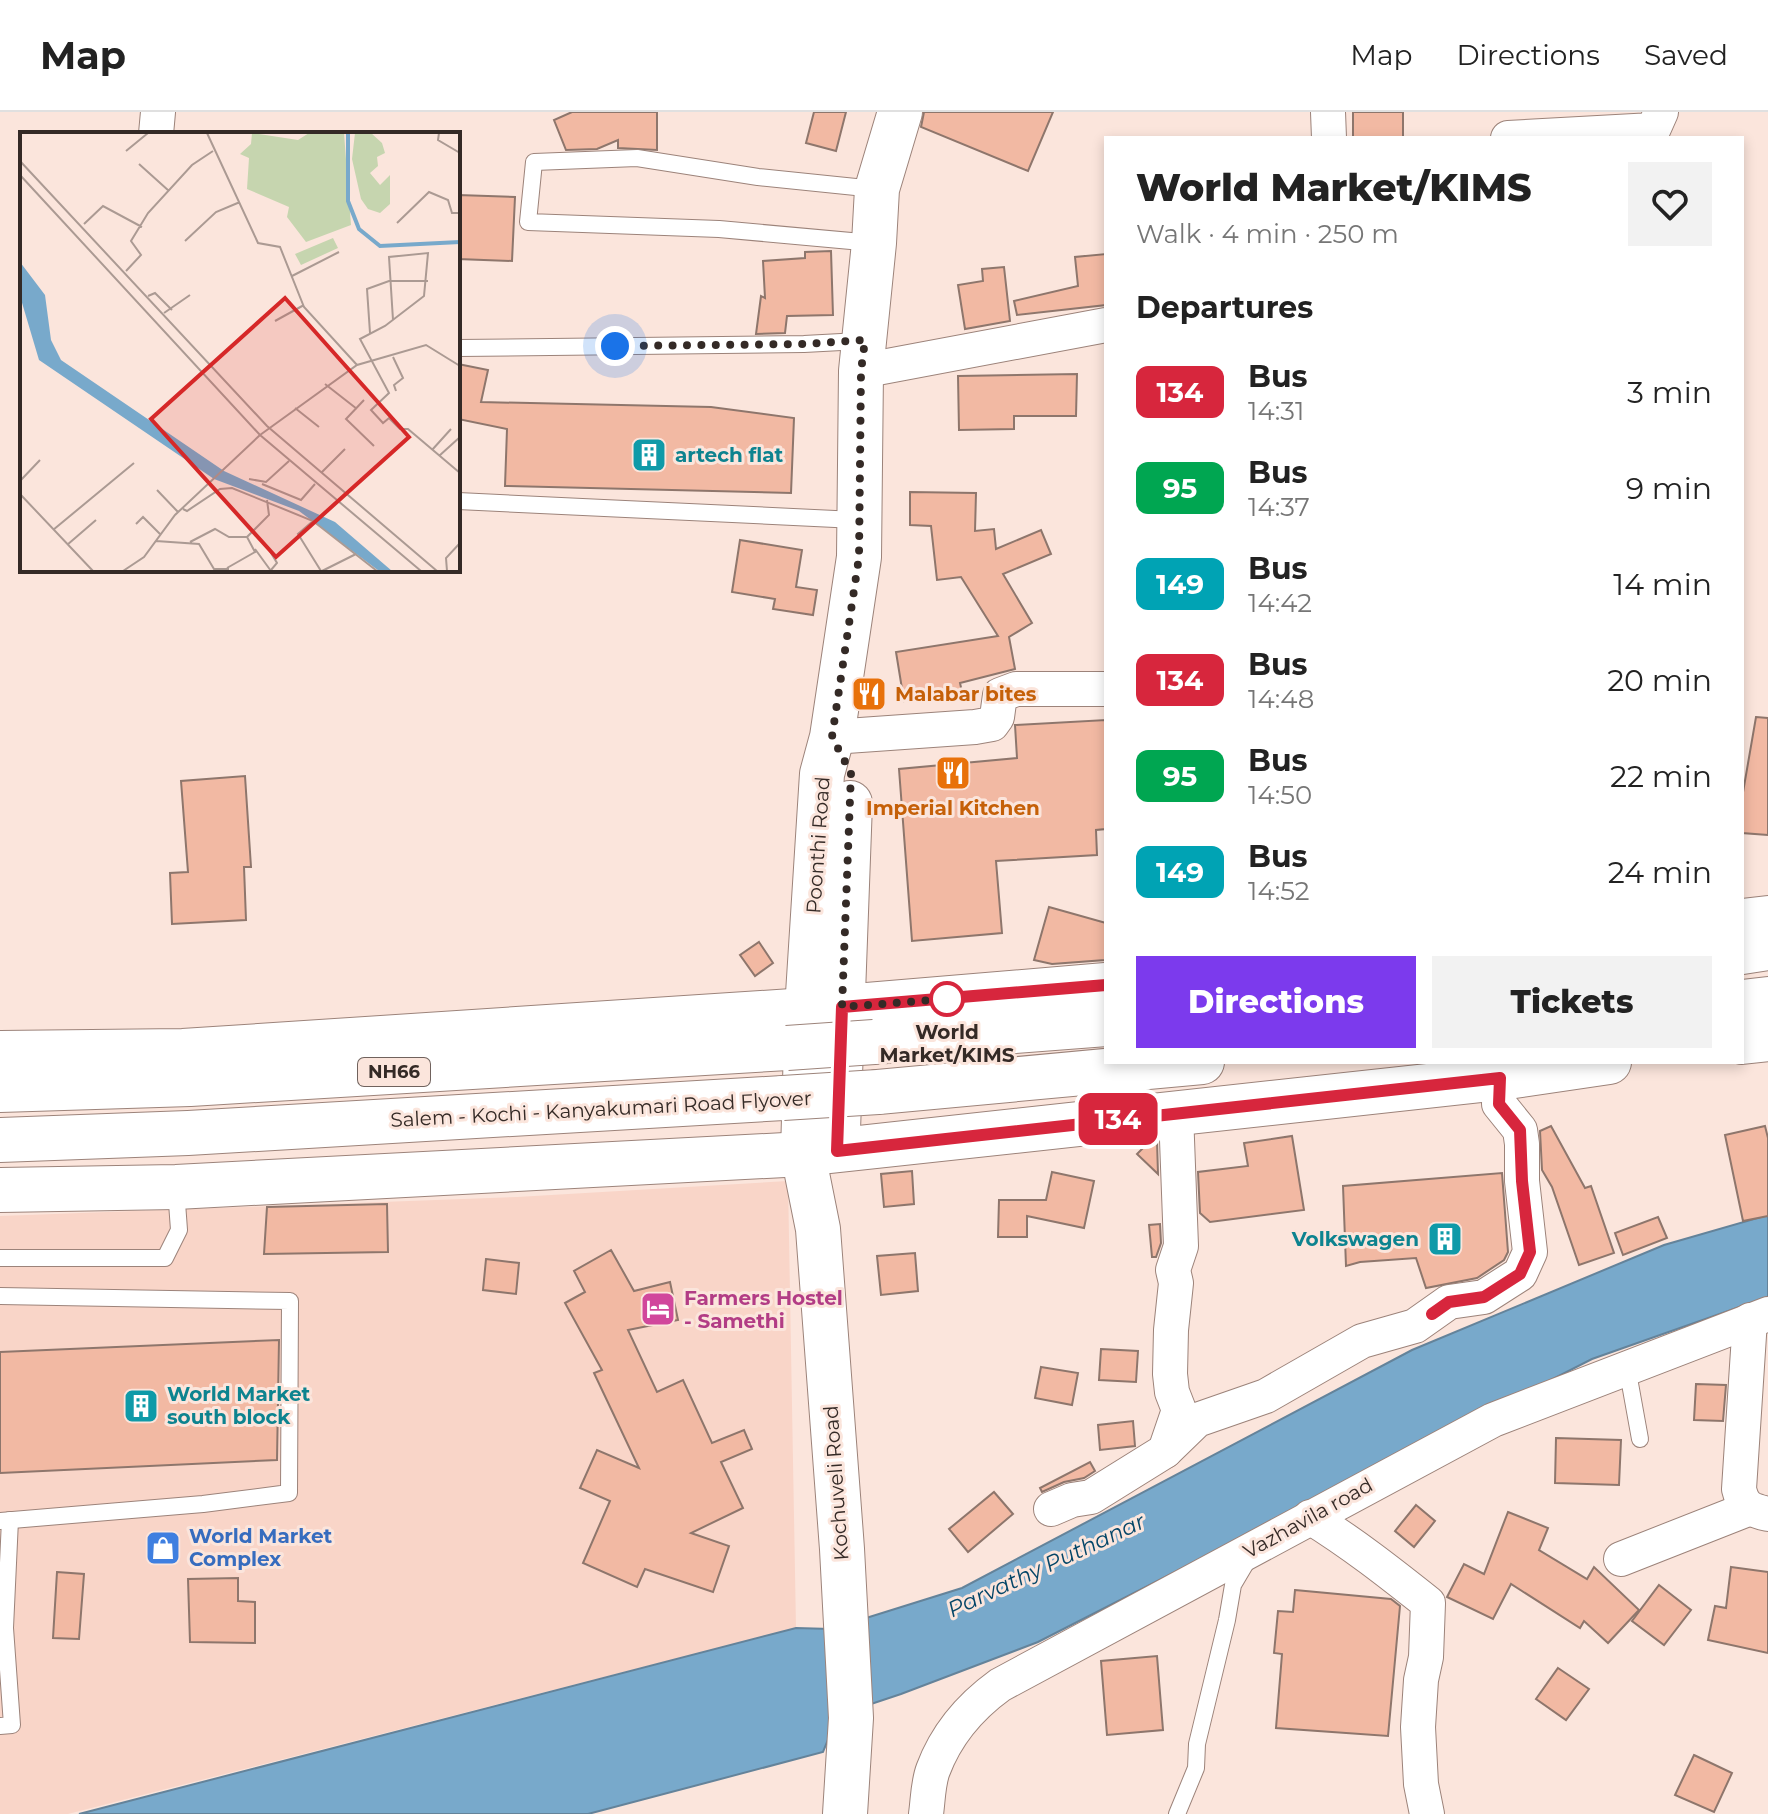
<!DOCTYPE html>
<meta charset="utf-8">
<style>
body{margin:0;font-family:Montserrat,sans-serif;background:#f2f2f2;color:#222;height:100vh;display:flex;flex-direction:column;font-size:30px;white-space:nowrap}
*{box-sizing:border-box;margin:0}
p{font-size:26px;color:#767676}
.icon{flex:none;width:44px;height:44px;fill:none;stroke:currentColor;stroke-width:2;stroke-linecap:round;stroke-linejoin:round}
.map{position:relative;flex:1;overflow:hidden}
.panel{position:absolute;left:1104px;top:24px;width:640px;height:928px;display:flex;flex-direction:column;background:#fff;border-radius:0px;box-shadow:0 4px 12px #0003}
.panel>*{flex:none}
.badge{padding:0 16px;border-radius:12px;font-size:28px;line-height:52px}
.you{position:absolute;width:40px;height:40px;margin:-20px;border:6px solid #fff;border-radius:50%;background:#1a73e8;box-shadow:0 0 0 12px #1a73e833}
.map>.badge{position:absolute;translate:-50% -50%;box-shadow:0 0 0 4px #fff}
h2{padding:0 32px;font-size:30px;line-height:72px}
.round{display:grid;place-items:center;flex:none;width:84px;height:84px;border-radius:0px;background:#f2f2f2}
.overview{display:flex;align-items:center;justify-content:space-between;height:136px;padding:0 32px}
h1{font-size:38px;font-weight:800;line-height:60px}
.primary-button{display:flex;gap:16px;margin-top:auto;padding:16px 32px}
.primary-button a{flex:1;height:92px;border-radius:0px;background:#7c3aed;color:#fff;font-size:32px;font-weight:800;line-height:92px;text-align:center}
.primary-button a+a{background:#f2f2f2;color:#222}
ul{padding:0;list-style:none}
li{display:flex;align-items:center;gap:24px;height:96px;padding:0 32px}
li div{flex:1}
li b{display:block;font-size:30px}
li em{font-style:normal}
li .badge{min-width:88px;font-weight:700;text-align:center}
header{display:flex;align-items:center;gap:48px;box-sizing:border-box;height:112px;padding:0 40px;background:#fff;border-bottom:2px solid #e0e0e0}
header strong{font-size:38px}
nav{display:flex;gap:44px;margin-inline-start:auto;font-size:28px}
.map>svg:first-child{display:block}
.built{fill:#f9d5c8}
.water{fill:#78a9cb;stroke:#64839a;stroke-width:2}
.building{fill:#f2b9a3;stroke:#8e766c;stroke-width:2}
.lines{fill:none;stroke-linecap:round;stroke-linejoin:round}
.lane-casing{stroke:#9c837a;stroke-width:18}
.street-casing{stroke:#9c837a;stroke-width:36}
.secondary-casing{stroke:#9c837a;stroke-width:46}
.highway-casing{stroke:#9c837a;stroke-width:46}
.lane{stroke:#fff;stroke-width:16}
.street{stroke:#fff;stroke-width:34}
.secondary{stroke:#fff;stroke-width:44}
.highway{stroke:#fff;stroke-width:44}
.highway-bridge-casing{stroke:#9c837a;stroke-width:46;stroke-linecap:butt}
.highway-bridge{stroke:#fff;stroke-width:44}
.line-casing{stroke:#fff;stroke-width:18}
.line{stroke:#d7263d;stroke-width:12}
.walk{stroke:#342a26;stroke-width:8;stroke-dasharray:0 14.4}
.stop-dot{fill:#fff;stroke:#d7263d;stroke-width:4}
.labels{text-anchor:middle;stroke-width:6;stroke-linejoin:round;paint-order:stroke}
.shield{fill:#fbe5dc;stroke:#70625d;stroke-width:2}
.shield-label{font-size:18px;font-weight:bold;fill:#342a26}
.culture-label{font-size:20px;font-weight:bold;fill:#0d838f;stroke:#fbe5dc;text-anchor:start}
.food-label{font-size:20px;font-weight:bold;fill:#c56008;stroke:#fbe5dc;text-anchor:start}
.street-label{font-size:20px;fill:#342a26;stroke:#fbe5dc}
.stop-label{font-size:20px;font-weight:bold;fill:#342a26;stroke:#fbe5dc}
.hotel-label{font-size:20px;font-weight:bold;fill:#b23c85;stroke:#fbe5dc;text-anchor:start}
.shop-label{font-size:20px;font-weight:bold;fill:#366cbe;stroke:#fbe5dc;text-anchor:start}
.water-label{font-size:22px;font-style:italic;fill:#054668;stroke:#fbe5dc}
.inset-river{fill:none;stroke:#78a9cb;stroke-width:4}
.inset-road{fill:none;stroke:#ab9a93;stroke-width:2}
.view{fill:#d62828;fill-opacity:0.15;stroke:#d62828;stroke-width:4}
.inset-edge{fill:none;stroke:#342a26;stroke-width:4}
</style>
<header>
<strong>Map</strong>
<nav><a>Map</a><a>Directions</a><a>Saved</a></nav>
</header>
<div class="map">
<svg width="1768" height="1702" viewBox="0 0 1768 1702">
<rect width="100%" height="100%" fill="#fbe5dc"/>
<!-- built -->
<path class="built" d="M788 1069 796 1516 68 1702H0V1104L517 1085Z"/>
<!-- water -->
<path class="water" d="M1768 1103V1185L1592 1247 1038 1530 901 1582 838 1603 823 1640 588 1702H79L796 1516 831 1517 962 1476 1412 1238 1664 1133Z"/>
<!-- building -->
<g class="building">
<path d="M572 0H657V38L618 36V28L597 37 566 38 554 8Z"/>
<path d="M814 0H846L836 39 806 31Z"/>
<path d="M924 0H1053L1028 59 921 15Z"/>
<rect x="1353" y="0" width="50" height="26"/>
<path d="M458 83 515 85 512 149 458 147Z"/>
<path d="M831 139 833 203 787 204 785 221 756 222 761 184 765 186 763 149 805 146V140Z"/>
<path d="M1106 142V193L1017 203 1014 189 1078 174 1075 145Z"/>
<path d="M1004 155 1010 209 965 217 958 173 983 169 982 157Z"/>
<path d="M458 252 488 258 481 290 711 295 794 306 791 381 505 374 507 317 458 307Z"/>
<path d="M1077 262 1076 304H1014V317L959 318 958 264Z"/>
<path d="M910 380 976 381 975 419 994 417 996 437 1041 418 1051 442 1003 462 1032 511 1009 525 1015 557 960 571 962 580 904 589 896 540 998 524 961 465 937 468 931 414 910 413Z"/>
<path d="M740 428 802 438 796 475 817 478 813 503 773 497 775 487 732 480Z"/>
<path d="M1756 605 1768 606V723L1742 721V686Z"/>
<path d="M1106 608V717L1096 718 1097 743 996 749 1002 821 912 829 899 657 1017 646 1015 613Z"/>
<path d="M245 664 251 755H244L246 808 172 812 170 761 188 760 181 669Z"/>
<path d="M1049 795 1106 811 1105 848 1052 852 1034 848Z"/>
<path d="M759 830 773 851 755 864 740 843Z"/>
<path d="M1551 1014 1585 1076 1591 1074 1614 1141 1579 1153 1552 1075 1542 1058 1540 1019Z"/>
<path d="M1765 1014 1768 1026V1104L1743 1109 1725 1023Z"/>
<path d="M1292 1024 1304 1098 1210 1110 1200 1101 1198 1060 1248 1054 1244 1031Z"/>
<path d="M1150 1029H1157L1158 1062 1137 1042Z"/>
<path d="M912 1059 914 1092 884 1095 881 1062Z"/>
<path d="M1052 1060 1094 1069 1084 1116 1027 1104V1125H998L999 1088H1046Z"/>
<path d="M1502 1061 1508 1140 1504 1148 1477 1166 1426 1176 1416 1146 1360 1150 1346 1154 1343 1074Z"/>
<path d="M387 1092 388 1140 264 1142 267 1095Z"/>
<path d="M1658 1105 1667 1126 1623 1143 1615 1121Z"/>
<path d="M1160 1112 1161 1131 1156 1145H1152L1149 1113Z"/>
<path d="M611 1138 634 1179 670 1170 678 1208 628 1218 657 1280 683 1268 712 1331 744 1318 752 1337 721 1350 743 1396 691 1421 729 1434 713 1480 645 1457 637 1475 583 1451 610 1389 580 1376 597 1338 639 1356 594 1261 602 1258 565 1191 585 1180 574 1159Z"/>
<path d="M915 1141 918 1179 881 1183 877 1144Z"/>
<path d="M486 1147 519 1151 516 1182 483 1178Z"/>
<path d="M279 1228 277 1348 0 1361V1240Z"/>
<path d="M1101 1237 1138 1239 1136 1270 1099 1268Z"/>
<path d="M1041 1255 1078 1261 1072 1293 1035 1286Z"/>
<path d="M1696 1272 1726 1273 1723 1309 1694 1308Z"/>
<path d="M1133 1309 1135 1334 1100 1338 1098 1313Z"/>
<path d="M1556 1326 1621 1328 1619 1373 1555 1371Z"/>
<path d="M1090 1350 1095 1359 1084 1366 1064 1370 1042 1380 1040 1376Z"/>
<path d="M994 1380 1013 1402 968 1440 949 1417Z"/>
<path d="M1416 1393 1435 1409 1414 1435 1395 1419Z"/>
<path d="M1508 1400 1548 1416 1539 1438 1587 1467 1594 1455 1639 1498 1608 1531 1584 1509 1580 1516 1511 1472 1493 1507 1447 1485 1464 1452 1484 1462Z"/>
<path d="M1731 1455 1768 1460V1541L1708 1528 1715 1494 1726 1496Z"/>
<path d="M57 1460 84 1462 79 1527 53 1526Z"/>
<path d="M238 1466V1489L255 1490V1531L190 1530 188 1467Z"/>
<path d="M1659 1473 1691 1498 1664 1533 1632 1509Z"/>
<path d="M1295 1478 1391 1487 1400 1494 1388 1624 1276 1616 1282 1542 1274 1541 1278 1499 1293 1500Z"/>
<path d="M1157 1544 1163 1618 1107 1623 1101 1549Z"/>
<path d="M1558 1556 1589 1577 1566 1608 1536 1587Z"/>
<path d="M1694 1643 1732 1661 1714 1700 1675 1683Z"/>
</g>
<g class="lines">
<defs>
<g id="lane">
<path d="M873 131 719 117 528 110 534 50 637 46 758 65 875 77"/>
<path d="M458 236 804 232 860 229"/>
<path d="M458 389 856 408"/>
<path d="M0 1146H165L179 1118 176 1077"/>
<path d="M0 1184 290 1189 289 1381 203 1392 0 1409"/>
<path d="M1627 1255 1640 1327"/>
<path d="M0 1614 12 1613 5 1516 10 1408"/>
<path d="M1177 1702 1196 1656 1197 1632 1227 1508 1233 1473 1249 1446"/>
</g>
<g id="street">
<path d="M1328 0 1329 26"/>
<path d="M156 22 158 0"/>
<path d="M1508 26 1653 18 1661 0"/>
<path d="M861 259 1106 213"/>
<path d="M832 625 975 615 992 612 997 605 1000 583 1016 577H1106"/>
<path d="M1750 1208 1739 1377C1743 1395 1750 1398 1768 1402"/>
<path d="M1165 1339 1197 1308 1266 1284 1362 1229 1415 1214 1449 1190 1484 1185 1520 1162 1530 1140 1522 1069V1032L1520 1018 1499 992 1500 966"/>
<path d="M1051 1397 1072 1388 1091 1385 1165 1339 1179 1298 1172 1280 1170 1262 1171 1218 1176 1171 1173 1158 1181 1134 1176 1001"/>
<path d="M1310 1405C1352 1431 1389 1460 1428 1491L1426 1545 1421 1568 1418 1615 1421 1672 1427 1702"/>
<path d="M1621 1447 1748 1397"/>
<path d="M926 1702C928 1688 928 1671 933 1658 946 1623 971 1594 1000 1573L1493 1308 1768 1202"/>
</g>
<g id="secondary">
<path d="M1742 809 1768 806"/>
<path d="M1742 930 1768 927"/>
<path d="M0 941 183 939 807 898 1106 873"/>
<path d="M838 1018 850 691"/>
<path d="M0 1078 176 1075 803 1042 1500 966 1609 950"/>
<path d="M845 1702 851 1606 842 1437 818 1117 803 1042 807 898 822 662 832 625 859 445 861 259 874 131 877 77 900 0"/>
</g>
<g id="highway">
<path d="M1742 840 1768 836"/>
<path d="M1742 890 1768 887"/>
<path d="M874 930 1106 912"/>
<path d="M0 978 190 972 787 936"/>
<path d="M878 980 1202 950"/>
<path d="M0 1028 188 1021 783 986"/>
</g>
</defs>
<!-- lane casing -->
<use href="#lane" class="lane-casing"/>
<!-- street casing -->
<use href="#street" class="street-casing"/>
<!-- secondary casing -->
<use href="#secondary" class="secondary-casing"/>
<!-- highway casing -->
<use href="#highway" class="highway-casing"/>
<!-- lane -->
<use href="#lane" class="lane"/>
<!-- street -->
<use href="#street" class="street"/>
<!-- secondary -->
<use href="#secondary" class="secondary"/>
<!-- highway -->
<use href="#highway" class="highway"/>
<defs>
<g id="highway-bridge">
<path d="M787 936 874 930"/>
<path d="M783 986 878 980"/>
</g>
</defs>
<!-- highway-bridge casing -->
<use href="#highway-bridge" class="highway-bridge-casing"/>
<!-- highway-bridge -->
<use href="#highway-bridge" class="highway-bridge"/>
</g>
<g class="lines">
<defs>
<path id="line" d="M1106 873 842 895 837 1039 1500 966 1499 992 1520 1018 1522 1069 1530 1140 1520 1162 1484 1185 1449 1190 1432 1202"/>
</defs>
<!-- line casing -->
<use href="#line" class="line-casing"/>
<!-- line -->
<use href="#line" class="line"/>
<!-- walk -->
<path class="walk" d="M615 234 804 232 865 228 861 259 859 445 832 625 851 661 842 895 959 886 947 887"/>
</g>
<!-- icons -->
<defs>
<symbol id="building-square" viewBox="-11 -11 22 22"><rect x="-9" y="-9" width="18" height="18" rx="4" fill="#0f9aa8" stroke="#fbe5dc"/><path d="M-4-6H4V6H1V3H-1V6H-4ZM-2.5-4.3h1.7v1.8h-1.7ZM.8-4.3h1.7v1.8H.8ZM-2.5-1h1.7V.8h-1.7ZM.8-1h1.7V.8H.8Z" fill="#fff"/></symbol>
<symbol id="restaurant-square" viewBox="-11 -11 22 22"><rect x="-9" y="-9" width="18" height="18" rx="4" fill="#e8710a" stroke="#fbe5dc"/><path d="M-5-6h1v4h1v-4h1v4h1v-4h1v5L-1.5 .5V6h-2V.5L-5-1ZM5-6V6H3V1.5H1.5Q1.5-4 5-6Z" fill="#fff"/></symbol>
<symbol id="hotel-square" viewBox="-11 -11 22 22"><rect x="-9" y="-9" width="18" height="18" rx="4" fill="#d1479c" stroke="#fbe5dc"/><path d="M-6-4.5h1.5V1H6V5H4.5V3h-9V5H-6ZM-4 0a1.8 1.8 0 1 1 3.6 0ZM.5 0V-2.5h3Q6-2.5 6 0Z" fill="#fff"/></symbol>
<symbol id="shop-square" viewBox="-11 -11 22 22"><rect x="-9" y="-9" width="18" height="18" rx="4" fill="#3f7fe0" stroke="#fbe5dc"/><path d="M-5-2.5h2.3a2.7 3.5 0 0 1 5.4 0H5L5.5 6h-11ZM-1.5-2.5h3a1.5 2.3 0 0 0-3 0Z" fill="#fff"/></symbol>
</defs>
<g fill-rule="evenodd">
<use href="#building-square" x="629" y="323" width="40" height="40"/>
<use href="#restaurant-square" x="849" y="562" width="40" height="40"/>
<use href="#restaurant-square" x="933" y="641" width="40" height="40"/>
<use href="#building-square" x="1425" y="1107" width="40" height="40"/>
<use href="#hotel-square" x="638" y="1177" width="40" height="40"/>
<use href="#building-square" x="121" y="1274" width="40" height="40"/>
<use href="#shop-square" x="143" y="1416" width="40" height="40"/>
</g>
<!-- markers -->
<circle class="stop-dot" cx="947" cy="887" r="16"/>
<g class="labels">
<!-- shield labels -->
<rect class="shield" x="358" y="946" width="72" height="28" rx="6"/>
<g class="shield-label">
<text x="394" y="966">NH66</text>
</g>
<!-- culture labels -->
<g class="culture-label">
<text x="675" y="350">artech flat</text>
<text x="1419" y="1134" text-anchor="end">Volkswagen</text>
<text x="167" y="1289">World Market<tspan x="167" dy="23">south block</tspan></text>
</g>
<!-- food labels -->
<g class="food-label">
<text x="895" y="589">Malabar bites</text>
<text x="953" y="703" text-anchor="middle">Imperial Kitchen</text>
</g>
<!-- street labels -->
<g class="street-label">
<text transform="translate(818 733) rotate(-86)" y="7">Poonthi Road</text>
<text transform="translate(601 997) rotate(-3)" y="7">Salem - Kochi - Kanyakumari Road Flyover</text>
<text transform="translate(836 1371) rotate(-94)" y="7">Kochuveli Road</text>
<text transform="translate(1308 1406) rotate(-29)" y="7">Vazhavila road</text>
</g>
<!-- stop labels -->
<g class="stop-label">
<text x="947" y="927">World<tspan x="947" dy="23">Market/KIMS</tspan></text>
</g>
<!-- hotel labels -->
<g class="hotel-label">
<text x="684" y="1193">Farmers Hostel<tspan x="684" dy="23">- Samethi</tspan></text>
</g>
<!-- shop labels -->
<g class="shop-label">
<text x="189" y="1431">World Market<tspan x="189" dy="23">Complex</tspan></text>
</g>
<!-- water labels -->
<g class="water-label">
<text transform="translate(1046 1453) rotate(-25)" y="8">Parvathy Puthanar</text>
</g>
</g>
<!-- overview -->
<g transform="translate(20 20)">
<rect width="440" height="440" fill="#fbe5dc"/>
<path d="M232 1 278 8 289 1H324L331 93 286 110 267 85 269 75 227 57 229 26 220 22 231 12ZM335 1H351L362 11 365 21 357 25 358 34 350 41 360 53 370 43V72L360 81 348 77 341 67 332 27ZM313 106 318 116 281 133 275 122Z" fill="#c6d5af"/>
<path d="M0 130 25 163 31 208 41 228 204 339 315 390 372 439H359L279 379 194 347 19 228 0 164Z" fill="#78a9cb"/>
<path class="inset-river" d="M328 1V69L339 97 360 114 440 110"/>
<path class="inset-road" d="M187 1 238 111 260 115 284 175 337 233M419 1 418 8 440 21M106 19 128 1M0 29 247 294 417 439M119 32 149 59M0 43 240 303 401 439M377 91 409 60 428 68 432 81H440M64 92 83 74 122 95M165 109 196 80 220 70M106 139 121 123 111 109 128 81 172 33 193 19M272 144 319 120M128 164 135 161 152 178M144 181 170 163M373 188 369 125 408 121 404 164 365 194 340 207 369 261 351 278 363 291 369 286 380 297H388L440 341M255 189 284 173M350 201 347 157 369 149H408M373 225 383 246 374 253 376 259M305 252 337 277M344 268 326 287 354 314M275 276 299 295M240 303 337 233 406 213 440 234M412 318 431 297M419 324 440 305M302 340 325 317M229 347 246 350 269 329M0 349 20 328M242 352 281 368 295 352M137 358 158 380M0 362 73 439M163 377 167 379 200 357 212 356 293 389 357 439M293 389 278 402 301 439M116 392 123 385 141 403M33 398 114 331M136 409 179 412 194 437H209M170 410 195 397 209 405H227M47 413 76 388M248 416 257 431 251 438M235 417 251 439M207 436 235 420 227 405 249 383 247 368M103 439 124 425 155 383 240 303M302 439 336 422M427 439 426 426 440 411"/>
<path class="view" d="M265 166 389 305 256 425 131 287Z"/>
<rect width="440" height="440" class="inset-edge"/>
</g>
</svg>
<div class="you" style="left:615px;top:234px"></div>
<b class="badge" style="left:1118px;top:1007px;background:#d7263d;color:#fff">134</b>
<section class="panel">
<div class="overview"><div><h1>World Market/KIMS</h1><p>Walk · 4 min · 250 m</p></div><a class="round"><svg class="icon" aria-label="heart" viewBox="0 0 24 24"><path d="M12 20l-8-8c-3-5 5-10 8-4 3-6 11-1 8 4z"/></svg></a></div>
<h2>Departures</h2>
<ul>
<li><span class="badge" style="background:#d7263d;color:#fff">134</span><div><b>Bus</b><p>14:31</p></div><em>3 min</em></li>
<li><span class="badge" style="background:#00a651;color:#fff">95</span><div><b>Bus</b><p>14:37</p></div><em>9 min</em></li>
<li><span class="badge" style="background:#00a3b4;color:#fff">149</span><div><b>Bus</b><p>14:42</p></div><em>14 min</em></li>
<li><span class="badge" style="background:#d7263d;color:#fff">134</span><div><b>Bus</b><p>14:48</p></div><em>20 min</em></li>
<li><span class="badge" style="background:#00a651;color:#fff">95</span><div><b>Bus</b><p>14:50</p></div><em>22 min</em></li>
<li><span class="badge" style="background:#00a3b4;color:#fff">149</span><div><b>Bus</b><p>14:52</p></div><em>24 min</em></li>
</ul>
<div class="primary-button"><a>Directions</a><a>Tickets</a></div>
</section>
</div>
